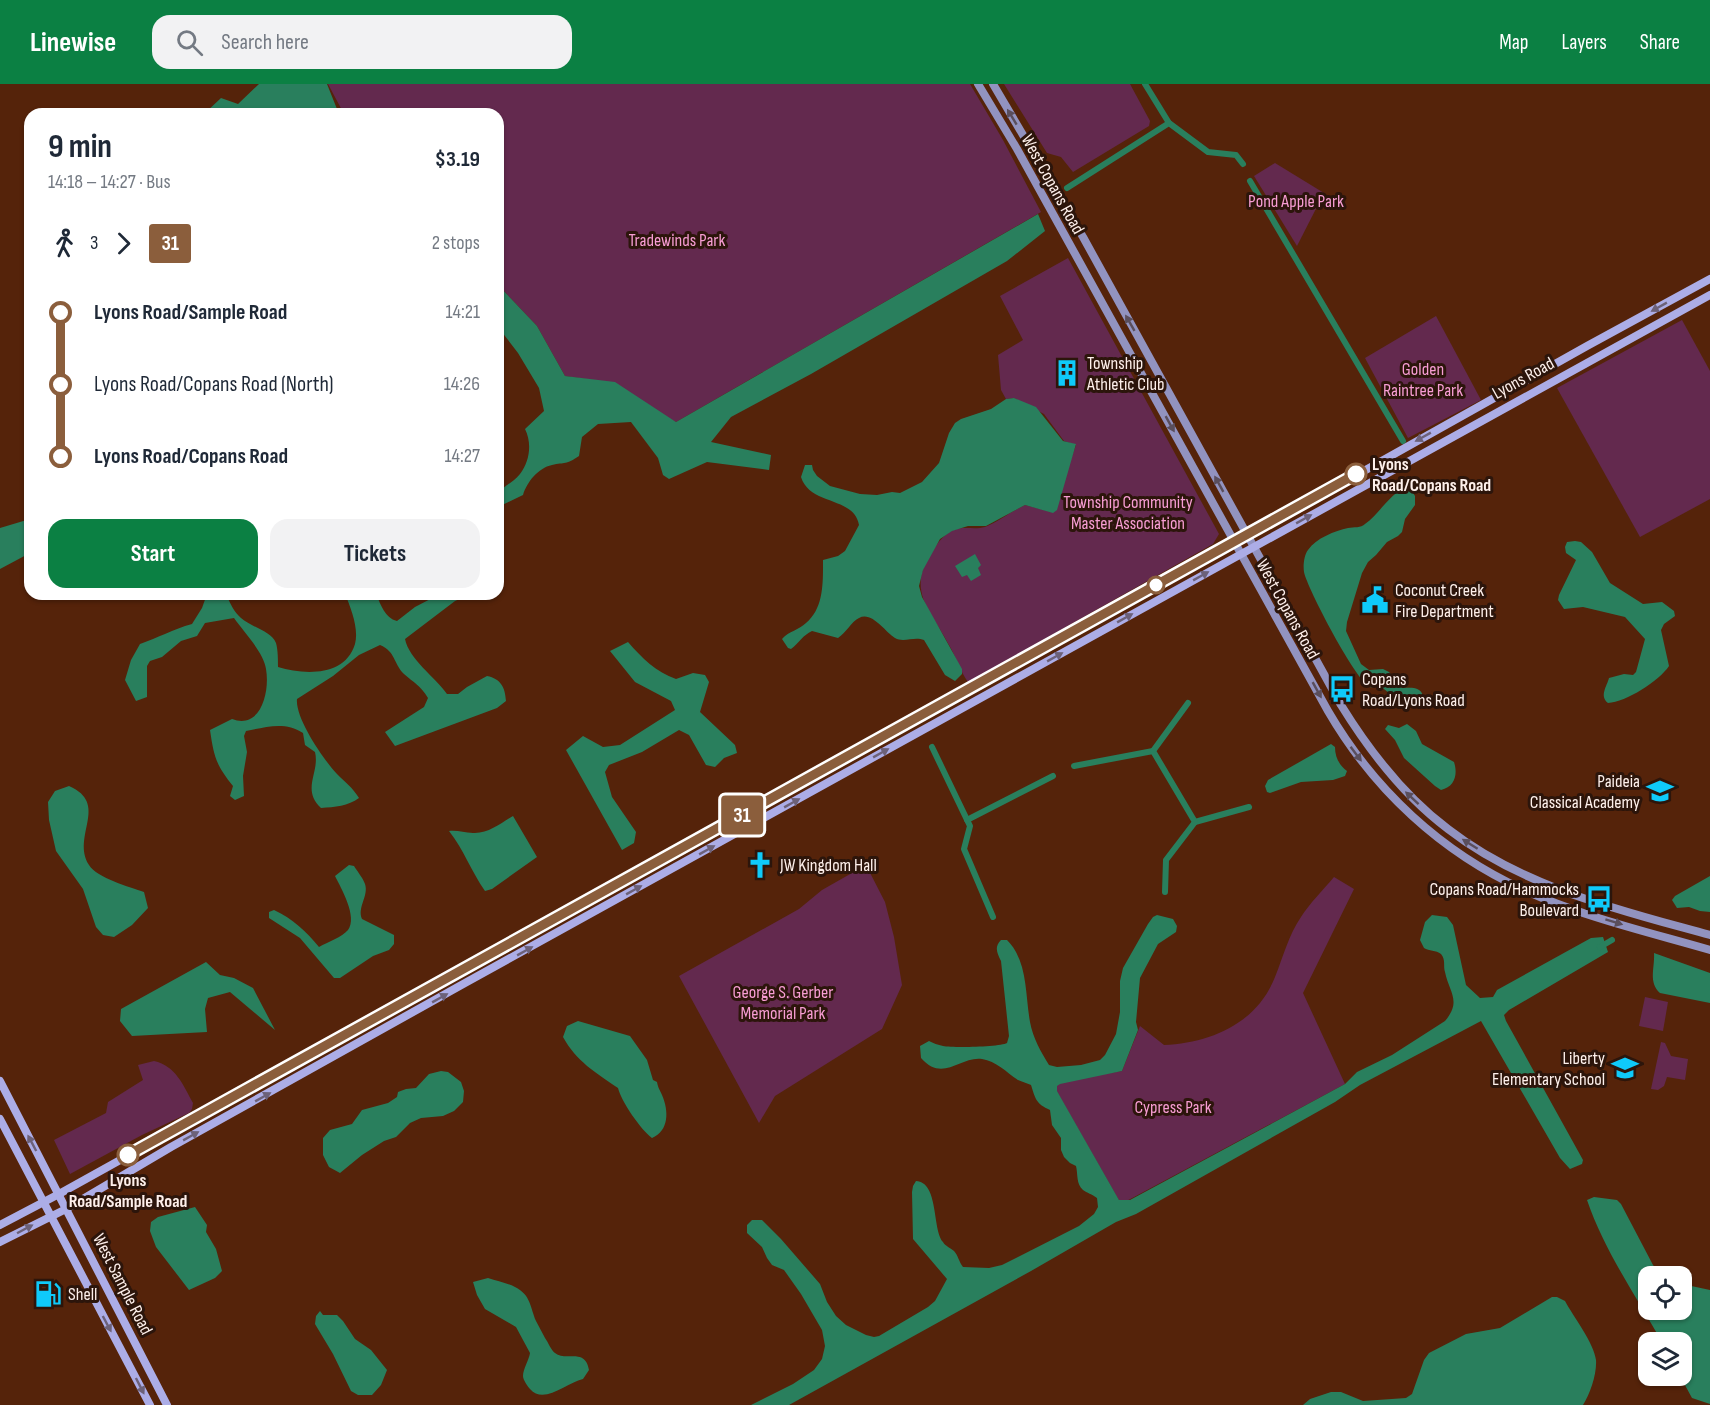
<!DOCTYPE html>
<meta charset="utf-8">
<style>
body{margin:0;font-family:"Sofia Sans Condensed",sans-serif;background:#f2f2f3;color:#1f2937;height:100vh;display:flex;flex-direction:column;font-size:22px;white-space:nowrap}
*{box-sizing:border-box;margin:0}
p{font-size:20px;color:#747a83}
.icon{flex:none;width:33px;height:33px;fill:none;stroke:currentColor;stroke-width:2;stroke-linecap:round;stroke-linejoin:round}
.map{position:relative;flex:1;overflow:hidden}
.drawer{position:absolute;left:24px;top:24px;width:480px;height:492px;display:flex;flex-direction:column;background:#fff;border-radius:18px;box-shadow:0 2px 4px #0004}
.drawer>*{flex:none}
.badge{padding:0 12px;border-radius:4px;font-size:21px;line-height:39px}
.fabs{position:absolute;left:1638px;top:1182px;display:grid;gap:12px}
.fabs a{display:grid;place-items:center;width:54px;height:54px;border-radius:12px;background:#fff;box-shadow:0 2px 4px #0004;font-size:30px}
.map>.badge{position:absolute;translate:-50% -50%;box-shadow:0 0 0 3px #fff}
.legs{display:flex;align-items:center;gap:9px;height:66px;padding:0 24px;font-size:20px}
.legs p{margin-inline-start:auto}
.overview{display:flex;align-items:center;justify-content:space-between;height:102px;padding:0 24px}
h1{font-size:33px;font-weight:700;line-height:45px}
.cta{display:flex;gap:12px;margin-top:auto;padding:12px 24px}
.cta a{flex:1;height:69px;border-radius:18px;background:#0b8043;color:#fff;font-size:24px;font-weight:700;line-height:69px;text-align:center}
.cta a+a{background:#f2f2f3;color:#1f2937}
ul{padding:0 24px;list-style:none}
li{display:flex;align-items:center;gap:21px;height:72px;font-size:22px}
li i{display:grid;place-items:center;width:9px;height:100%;margin:0 8px;background:currentColor}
li i::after{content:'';width:15px;height:15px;margin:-8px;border:4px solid;border-radius:50%;background:#fff}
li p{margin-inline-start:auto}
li:first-child i{background:linear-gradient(#0000 50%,currentColor 0)}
li:last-child i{background:linear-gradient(currentColor 50%,#0000 0)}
header{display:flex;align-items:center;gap:36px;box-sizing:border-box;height:84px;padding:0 30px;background:#0b8043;color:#fff}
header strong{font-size:28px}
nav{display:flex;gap:33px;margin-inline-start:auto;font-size:21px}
.search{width:420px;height:54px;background:#f2f2f3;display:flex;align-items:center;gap:15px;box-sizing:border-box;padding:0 21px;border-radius:18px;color:#747a83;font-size:22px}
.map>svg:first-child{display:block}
.green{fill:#63294e}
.water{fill:#297f5d}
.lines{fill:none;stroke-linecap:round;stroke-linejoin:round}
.canal{stroke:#297f5d;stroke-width:6}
.secondary{stroke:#9293c0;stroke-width:8}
.primary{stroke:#acade7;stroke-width:8}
.oneway{fill:#5a4e5c}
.oneway2{fill:#6c6179}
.line-1-casing{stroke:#fff;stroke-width:14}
.line-1{stroke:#8b5e3c;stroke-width:9}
.stop-1-dot{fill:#fff;stroke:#8b5e3c;stroke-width:3}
.labels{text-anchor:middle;stroke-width:6;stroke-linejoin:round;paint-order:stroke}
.street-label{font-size:18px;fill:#fef0eb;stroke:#2c150b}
.park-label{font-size:18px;fill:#f89dd4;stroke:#2c150b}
.poi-label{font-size:18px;fill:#fef0eb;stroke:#2c150b;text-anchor:start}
.stop-label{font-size:18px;font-weight:bold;fill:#fef0eb;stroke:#2c150b;text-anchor:start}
</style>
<header>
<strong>Linewise</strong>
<div class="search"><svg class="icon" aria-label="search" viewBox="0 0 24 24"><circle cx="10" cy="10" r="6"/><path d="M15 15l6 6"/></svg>Search here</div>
<nav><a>Map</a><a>Layers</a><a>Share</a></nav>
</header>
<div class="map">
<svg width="1710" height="1321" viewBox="0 0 1710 1321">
<rect width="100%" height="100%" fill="#55230a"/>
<!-- green -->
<g class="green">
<path d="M328 0H970L1003 56 1041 128 676 338 593 296 565 292 537 242 498 201V30H344Z"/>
<path d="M1004 0H1130L1150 37 1149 42 1073 88 1061 73 1047 69Z"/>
<path d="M1275 79 1324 109 1297 162 1254 92Z"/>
<path d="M1068 174 1219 450 1213 460 968 598C960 587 956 573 949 561 932 528 906 508 931 469 937 460 943 451 953 446 964 442 975 446 985 443 998 438 1012 427 1025 421L1052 428 1076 361 1064 357 1044 330 1014 314 1006 315 1001 306 998 271 1023 256 1000 212Z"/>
<path d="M1436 232 1481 316 1408 354 1365 274Z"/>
<path d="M1682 236 1710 287V415L1640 453 1557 304Z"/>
<path d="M866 781 885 818 894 853 902 901 882 945 775 1012 759 1039 679 892 799 825 822 806Z"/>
<path d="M1334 793 1354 805 1303 909 1345 1000 1121 1120 1052 999 1122 987 1140 942 1164 961C1211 959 1257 939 1275 893 1283 873 1289 850 1301 833 1310 819 1323 806 1334 793Z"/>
<path d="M1645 913 1668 918 1663 947 1639 942Z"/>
<path d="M1661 958 1665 959 1671 972 1688 975 1685 996 1667 993 1664 1002 1658 1006 1651 1005Z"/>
<path d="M154 977C176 982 183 1001 193 1019L192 1025 189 1029 142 1051 70 1090 54 1056 106 1029 108 1018 143 996 138 981Z"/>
</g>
<!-- water -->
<g class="water">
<path d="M259 0H327L339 30H278L260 28 255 30H204L221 14 238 20Z"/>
<path d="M1038 130 1045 147 1007 177 811 290 731 333 711 358 771 371 769 386 707 378 669 395 663 391 658 374 631 338 598 340 582 353 579 372C566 381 565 378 552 381 538 384 527 398 523 411L498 423C498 399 509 404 520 390 530 377 532 359 525 345L544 327 539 304 518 269 498 243V201L537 242 565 292 615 298 676 338Z"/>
<path d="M1014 314 1036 323 1063 357 1076 360 1057 426 1053 429 1025 421 986 442H968L952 447 940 455 923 486 919 502 922 513 962 585V590L955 597 945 591 924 556C914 552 904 559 895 554 885 548 872 527 859 534 851 538 846 549 838 554L812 547C803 551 799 559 791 565L788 564 782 555C789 547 799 546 806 539 824 524 823 498 823 476L838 472 845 467 859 441C854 412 810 422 801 393L805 381H812L813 386 817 392 830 402 860 410 877 411 892 408 900 409 922 398 939 379 949 349 955 339 961 335 991 325 1006 315Z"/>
<path d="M1402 405 1412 407 1415 412V421L1405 435 1402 448 1398 452 1387 458 1376 471 1368 478 1362 489 1347 538 1346 547 1361 580 1369 586 1383 585 1389 588 1402 604C1411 604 1420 602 1423 612L1422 616C1399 628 1395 610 1379 602 1376 602 1373 604 1370 603 1357 599 1307 504 1304 488 1303 482 1304 471 1308 466 1316 454 1335 447 1348 444 1354 443 1361 444 1365 440 1379 430 1387 414 1402 405Z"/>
<path d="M30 435V469L0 485V444Z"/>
<path d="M1575 457 1581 458 1592 468 1610 499 1643 520 1662 518 1674 527 1675 532 1664 540 1661 546 1669 582C1659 597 1626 618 1608 619 1599 612 1607 602 1609 594L1624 590 1633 591 1636 588 1645 555 1625 533 1583 523 1564 525 1558 516 1559 511 1576 476 1566 469 1565 463 1567 458Z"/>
<path d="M975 470 981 481 978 484 981 491 971 497 967 491 962 493 955 482Z"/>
<path d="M207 510H226C230 519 234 528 241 534 251 543 271 547 276 559 278 566 278 576 278 583 304 591 345 593 355 560 359 545 351 524 345 510H376C381 521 385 534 397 537L415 523 440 510H471L455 517 405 555C409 575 435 593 447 610H458L467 603 487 592C501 595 505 603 506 617L497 624 395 662 385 648 424 623 428 614C420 601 414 599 404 590 393 579 396 568 380 561L359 571 333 592 297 615C295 634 323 675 337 690 345 698 353 704 359 714 348 722 335 723 321 724 301 705 320 689 315 668L305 661 303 649C285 637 266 643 246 647L244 652 247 668 243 692 244 712 235 716 230 712 233 702C216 681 214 673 210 646L232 635C261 646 270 607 266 585 264 569 244 548 234 534L205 539 197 552 181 557 162 573 150 577 147 582V613L136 617 125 596 131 576 140 560C158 554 173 545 192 540L202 524Z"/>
<path d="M628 558C642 574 656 588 676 595L693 589 705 591 709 598 700 628 735 661 737 669 724 674 715 683 706 681 689 651 679 646 642 668 609 681 605 688 612 713 636 748 634 759 622 766 566 666 583 652 603 663 620 661 675 626 671 617 635 598 610 567Z"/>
<path d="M1407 640 1416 647 1422 660 1454 678C1458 690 1455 703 1441 706L1435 702 1404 674 1395 656 1385 645 1388 641 1399 644Z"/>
<path d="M1331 660 1335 663C1335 673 1339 681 1347 687L1345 692 1333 696 1301 698 1270 709 1267 708 1265 702 1268 696Z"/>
<path d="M69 702C110 720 71 752 89 781 97 794 130 803 144 808L148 824 132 841 114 853 103 851 96 843 83 805 56 767 49 736 48 718 55 707Z"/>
<path d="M513 732 537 773 492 805 485 807C471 787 464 766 449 747 458 746 464 749 473 749 488 750 501 739 513 732Z"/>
<path d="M349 781 354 782C357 787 363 794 365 800 369 812 357 823 362 835L394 851V860L389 866 373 872 340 894H334L300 854 269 834V828L274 826C293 835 306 847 319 863 328 858 342 853 348 846 358 833 341 804 335 792Z"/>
<path d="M1710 792V828L1700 827 1689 823 1677 824 1672 816 1675 812Z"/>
<path d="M1157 831 1173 835 1177 842 1176 848 1158 860 1140 894 1136 938 1138 946 1122 987 1060 1000 1057 1002V1007L1119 1116H1130L1345 1000 1357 988 1392 971 1445 937C1462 917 1449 908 1445 888 1443 882 1446 876 1441 870 1436 866 1429 867 1424 864L1420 856 1425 838 1432 831 1447 833 1453 841 1466 901 1480 914 1493 913 1497 906 1591 854 1603 853 1608 868 1509 926 1504 931 1506 937 1583 1076 1582 1080 1570 1085 1560 1074 1481 937 1360 1001 1335 1018 1136 1130 1116 1138 1031 1187 789 1321H751L793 1300 814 1286 822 1275 825 1262 822 1246 801 1210 784 1186 772 1181 767 1174 762 1163 747 1149V1141L752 1136H762L781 1155 820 1200 827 1218 836 1232 846 1241 866 1251 874 1253 879 1252 928 1223 935 1217 947 1195 913 1155 912 1108 913 1102 916 1097C939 1098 932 1145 943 1158 945 1162 951 1164 954 1167 958 1171 959 1178 963 1183L989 1184 1002 1181 1079 1142 1094 1130 1098 1123 1097 1114C1092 1110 1087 1109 1083 1106 1076 1100 1078 1090 1076 1082L1070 1079 1064 1073 1061 1066V1054L1052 1041 1050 1026C1036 1020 1035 1014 1031 1001 1027 999 1022 998 1018 996 1006 988 996 977 982 975 960 972 943 999 921 974L920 962 929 957C933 959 938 961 943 962 953 964 1000 963 1007 959L1009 952 1001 877C997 869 994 863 1001 856H1007C1028 877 1025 910 1030 938 1033 954 1041 968 1049 981L1057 983 1081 981 1100 976 1105 971 1116 950 1120 928V897L1123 884 1148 840 1153 833Z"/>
<path d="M1654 869 1710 889V919L1660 909C1648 898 1655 884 1654 869Z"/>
<path d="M206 878 220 891 234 894 253 904 275 946 230 908 208 914 205 925 207 948 132 952 120 937 121 925Z"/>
<path d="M578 937 630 952 647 976 653 996 657 998C658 1004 660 1006 662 1011 669 1027 669 1047 652 1054 641 1046 621 1017 618 1004 596 989 576 977 563 953L567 942Z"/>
<path d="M441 987 448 988 461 998 464 1007 463 1018 454 1027 443 1032 421 1034 410 1039 396 1053 384 1057 362 1071 340 1089 329 1083 323 1071V1054L330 1046 352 1040 362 1026 388 1019 397 1013 398 1008 406 1005 416 1004 429 990Z"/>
<path d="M1594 1113 1617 1116 1621 1120 1653 1181 1662 1192H1648V1226H1682V1200L1710 1206V1320L1692 1314 1680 1292H1682V1258H1662C1636 1212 1604 1166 1587 1116Z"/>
<path d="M195 1123 207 1141 206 1148 216 1165 222 1187 215 1194 189 1206 156 1163 150 1147 151 1138 158 1133Z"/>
<path d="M488 1194C497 1197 507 1199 515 1203 531 1211 530 1223 536 1237 539 1243 542 1248 545 1254 548 1258 551 1266 555 1269 566 1278 585 1263 589 1286L583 1295C566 1299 544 1321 530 1305 528 1303 523 1296 523 1292 523 1285 529 1276 530 1269L516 1243 485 1225 477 1211 473 1198Z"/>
<path d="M1552 1213H1557L1565 1217C1573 1232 1594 1259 1596 1276 1597 1290 1590 1310 1583 1321H1303L1310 1315 1331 1308H1341L1363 1317 1406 1314 1412 1310 1424 1276 1429 1269 1466 1250 1500 1244Z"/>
<path d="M320 1227 323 1231H337L343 1237 355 1255 371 1266 387 1286 381 1301 372 1311H358L351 1307 333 1270 315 1240 316 1232Z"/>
</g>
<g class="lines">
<!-- canal -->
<g class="canal">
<path d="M1145 0 1169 39"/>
<path d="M1250 97 1403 357"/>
<path d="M1067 104 1169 39 1208 68 1236 71 1243 80"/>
<path d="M932 663 970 742 964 765 993 833"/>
<path d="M1074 682 1153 667"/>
<path d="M967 736 1053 692"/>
<path d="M1195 738 1249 723"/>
<path d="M1165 808 1166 776 1195 738 1153 667 1188 619"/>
<path d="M1600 863 1612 856"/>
</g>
<!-- secondary -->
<g class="secondary">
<path d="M978 0 1017 65 1328 627C1374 706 1441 768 1524 806 1583 833 1648 848 1710 866"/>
<path d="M993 0 1083 153 1341 621C1370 668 1404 712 1448 745 1524 804 1620 826 1710 851"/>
</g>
<!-- primary -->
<g class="primary">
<path d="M0 997 167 1321"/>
<path d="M0 1035 150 1321"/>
<path d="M0 1141 59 1110 1227 461 1255 448 1587 262 1710 195"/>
<path d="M0 1158 66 1125 171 1063 465 899 1710 211"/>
</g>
</g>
<!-- one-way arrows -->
<defs><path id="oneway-solid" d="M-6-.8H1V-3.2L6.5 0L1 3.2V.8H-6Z" transform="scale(1.5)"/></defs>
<g class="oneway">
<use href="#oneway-solid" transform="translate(1012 33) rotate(-121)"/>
<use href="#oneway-solid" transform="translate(1130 239) rotate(-120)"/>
<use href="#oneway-solid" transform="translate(1170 340) rotate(61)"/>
<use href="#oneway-solid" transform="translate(1219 400) rotate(-119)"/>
<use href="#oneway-solid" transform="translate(1317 606) rotate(61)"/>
<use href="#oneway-solid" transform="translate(1356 670) rotate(53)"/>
<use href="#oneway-solid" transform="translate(1412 714) rotate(-137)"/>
<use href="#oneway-solid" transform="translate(1470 760) rotate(-148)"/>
<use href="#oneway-solid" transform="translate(1614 838) rotate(17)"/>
</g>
<g class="oneway2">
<use href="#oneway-solid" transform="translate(1659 223) rotate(151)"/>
<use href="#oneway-solid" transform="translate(1423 353) rotate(151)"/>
<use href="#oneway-solid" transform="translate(1304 435) rotate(-29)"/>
<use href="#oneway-solid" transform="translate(1201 492) rotate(-29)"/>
<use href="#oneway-solid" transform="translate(1125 534) rotate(-29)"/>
<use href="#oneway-solid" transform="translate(1055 573) rotate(-29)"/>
<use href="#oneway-solid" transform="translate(881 669) rotate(-29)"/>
<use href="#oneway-solid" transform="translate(792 719) rotate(-29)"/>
<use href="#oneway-solid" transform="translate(707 766) rotate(-29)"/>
<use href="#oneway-solid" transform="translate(634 806) rotate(-29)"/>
<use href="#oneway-solid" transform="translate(525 867) rotate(-29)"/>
<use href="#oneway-solid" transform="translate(440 914) rotate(-29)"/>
<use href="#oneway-solid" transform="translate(263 1013) rotate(-29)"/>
<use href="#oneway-solid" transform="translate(191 1052) rotate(-29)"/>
<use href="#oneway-solid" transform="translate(32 1059) rotate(-118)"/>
<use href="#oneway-solid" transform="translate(25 1145) rotate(-28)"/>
<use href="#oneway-solid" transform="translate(107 1240) rotate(62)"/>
<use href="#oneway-solid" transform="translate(140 1302) rotate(63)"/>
</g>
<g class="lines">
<defs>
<path id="line-1" d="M128 1071 1356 390"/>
</defs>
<!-- line-1 casing -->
<use href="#line-1" class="line-1-casing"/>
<!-- line-1 -->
<use href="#line-1" class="line-1"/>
</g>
<!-- icons -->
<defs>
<symbol id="building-bare" viewBox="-9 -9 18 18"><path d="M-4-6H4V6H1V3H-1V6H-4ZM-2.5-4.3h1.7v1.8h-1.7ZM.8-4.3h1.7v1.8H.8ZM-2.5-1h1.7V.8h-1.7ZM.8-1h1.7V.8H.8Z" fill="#0fcafa" stroke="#2c150b" stroke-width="2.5" paint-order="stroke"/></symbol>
<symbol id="civic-bare" viewBox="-9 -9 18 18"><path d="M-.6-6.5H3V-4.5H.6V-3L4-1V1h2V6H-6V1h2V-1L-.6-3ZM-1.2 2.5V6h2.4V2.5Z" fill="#0fcafa" stroke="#2c150b" stroke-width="2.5" paint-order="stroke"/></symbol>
<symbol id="bus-bare" viewBox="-9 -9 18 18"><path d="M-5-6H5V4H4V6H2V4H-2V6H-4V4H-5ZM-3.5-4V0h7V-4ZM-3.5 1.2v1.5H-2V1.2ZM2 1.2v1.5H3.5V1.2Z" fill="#0fcafa" stroke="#2c150b" stroke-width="2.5" paint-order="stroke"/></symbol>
<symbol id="school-bare" viewBox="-9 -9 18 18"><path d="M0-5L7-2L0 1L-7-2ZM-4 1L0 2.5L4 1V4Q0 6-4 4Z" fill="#0fcafa" stroke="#2c150b" stroke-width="2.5" paint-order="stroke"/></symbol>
<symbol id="church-bare" viewBox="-9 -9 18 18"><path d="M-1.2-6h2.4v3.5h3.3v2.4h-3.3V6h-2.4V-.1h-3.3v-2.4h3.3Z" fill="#0fcafa" stroke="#2c150b" stroke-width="2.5" paint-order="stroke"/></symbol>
<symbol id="fuel-bare" viewBox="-9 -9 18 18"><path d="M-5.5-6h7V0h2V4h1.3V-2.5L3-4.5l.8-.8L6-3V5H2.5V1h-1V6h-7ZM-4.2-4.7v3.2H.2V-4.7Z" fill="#0fcafa" stroke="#2c150b" stroke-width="2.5" paint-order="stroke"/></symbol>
</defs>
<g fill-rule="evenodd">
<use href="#building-bare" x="1048" y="270" width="38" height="38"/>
<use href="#civic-bare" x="1356" y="497" width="38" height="38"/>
<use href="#bus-bare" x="1323" y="586" width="38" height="38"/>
<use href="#school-bare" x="1641" y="688" width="38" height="38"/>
<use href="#church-bare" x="741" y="762" width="38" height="38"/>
<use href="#bus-bare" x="1580" y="796" width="38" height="38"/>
<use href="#school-bare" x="1606" y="965" width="38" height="38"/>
<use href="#fuel-bare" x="29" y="1191" width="38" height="38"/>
</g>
<!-- markers -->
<g class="stop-1-dot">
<circle cx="1356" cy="390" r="10"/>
<circle cx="1156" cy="501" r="8"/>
<circle cx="128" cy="1071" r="10"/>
</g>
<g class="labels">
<!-- street labels -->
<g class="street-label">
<text transform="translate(1053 100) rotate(61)" y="6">West Copans Road</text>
<text transform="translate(1523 294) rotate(-29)" y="6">Lyons Road</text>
<text transform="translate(1288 525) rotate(61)" y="6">West Copans Road</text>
<text transform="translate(123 1200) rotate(63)" y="6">West Sample Road</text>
</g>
<!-- park labels -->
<g class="park-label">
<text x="1296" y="123">Pond Apple Park</text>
<text x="677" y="162">Tradewinds Park</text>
<text x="1423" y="291">Golden<tspan x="1423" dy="21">Raintree Park</tspan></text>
<text x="1128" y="424">Township Community<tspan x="1128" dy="21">Master Association</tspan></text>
<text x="783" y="914">George S. Gerber<tspan x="783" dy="21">Memorial Park</tspan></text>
<text x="1173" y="1029">Cypress Park</text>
</g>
<!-- poi labels -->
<g class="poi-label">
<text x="1087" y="285">Township<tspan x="1087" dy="21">Athletic Club</tspan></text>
<text x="1395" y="512">Coconut Creek<tspan x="1395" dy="21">Fire Department</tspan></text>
<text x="1362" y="601">Copans<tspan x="1362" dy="21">Road/Lyons Road</tspan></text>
<text x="1640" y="703" text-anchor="end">Paideia<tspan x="1640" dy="21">Classical Academy</tspan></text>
<text x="780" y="787">JW Kingdom Hall</text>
<text x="1579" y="811" text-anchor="end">Copans Road/Hammocks<tspan x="1579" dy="21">Boulevard</tspan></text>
<text x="1605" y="980" text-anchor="end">Liberty<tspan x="1605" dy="21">Elementary School</tspan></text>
<text x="68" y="1216">Shell</text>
</g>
<!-- stop labels -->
<g class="stop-label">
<text x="1372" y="386">Lyons<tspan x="1372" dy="21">Road/Copans Road</tspan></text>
<text x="128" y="1102" text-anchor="middle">Lyons<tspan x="128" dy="21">Road/Sample Road</tspan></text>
</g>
</g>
</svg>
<div class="fabs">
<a><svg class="icon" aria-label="locate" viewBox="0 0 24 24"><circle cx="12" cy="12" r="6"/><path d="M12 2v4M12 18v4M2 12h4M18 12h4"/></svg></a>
<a><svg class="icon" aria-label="layers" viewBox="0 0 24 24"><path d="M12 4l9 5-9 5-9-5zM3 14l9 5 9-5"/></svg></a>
</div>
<b class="badge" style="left:742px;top:731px;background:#8b5e3c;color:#fff">31</b>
<section class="drawer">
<div class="overview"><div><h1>9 min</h1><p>14:18 – 14:27 · Bus</p></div><b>$3.19</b></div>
<div class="legs"><svg class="icon" aria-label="walk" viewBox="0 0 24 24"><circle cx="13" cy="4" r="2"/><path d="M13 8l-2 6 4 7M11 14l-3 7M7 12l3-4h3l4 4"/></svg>3<svg class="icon" aria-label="forward" viewBox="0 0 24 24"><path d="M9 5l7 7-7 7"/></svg><b class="badge" style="background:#8b5e3c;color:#fff">31</b><p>2 stops</p></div>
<ul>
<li><i style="color:#8b5e3c"></i><b>Lyons Road/Sample Road</b><p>14:21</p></li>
<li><i style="color:#8b5e3c"></i><span>Lyons Road/Copans Road (North)</span><p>14:26</p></li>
<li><i style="color:#8b5e3c"></i><b>Lyons Road/Copans Road</b><p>14:27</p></li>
</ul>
<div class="cta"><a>Start</a><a>Tickets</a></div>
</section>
</div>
